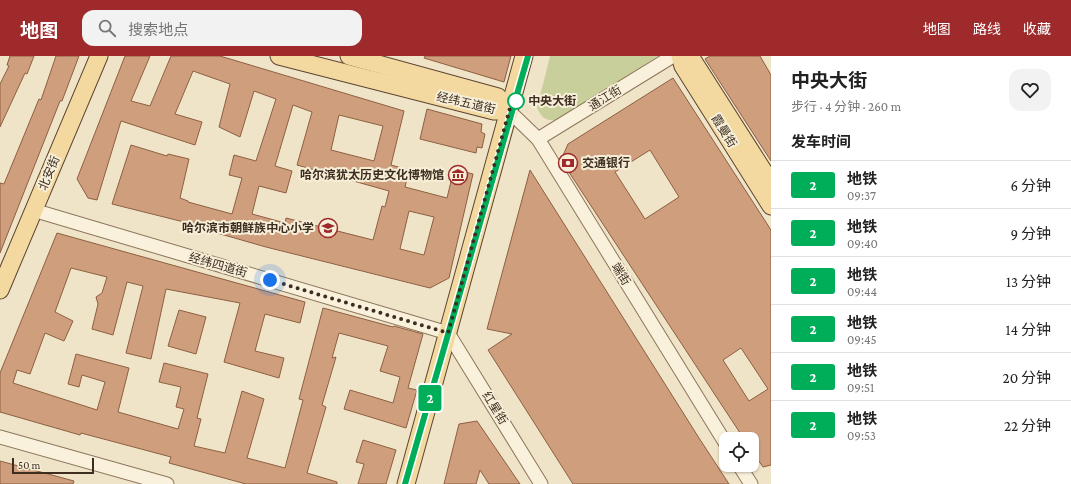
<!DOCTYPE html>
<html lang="zh">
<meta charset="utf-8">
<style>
body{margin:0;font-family:"Crimson Pro","Noto Sans SC",serif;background:#f2f2f2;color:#222;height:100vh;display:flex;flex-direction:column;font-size:15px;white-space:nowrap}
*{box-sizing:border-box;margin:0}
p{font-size:13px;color:#767676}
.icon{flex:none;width:22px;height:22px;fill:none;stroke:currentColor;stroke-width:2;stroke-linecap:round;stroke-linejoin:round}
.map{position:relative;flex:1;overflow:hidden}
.side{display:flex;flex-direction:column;background:#fff;width:300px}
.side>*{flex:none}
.badge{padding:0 8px;border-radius:3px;font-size:14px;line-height:26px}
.tools{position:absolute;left:719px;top:376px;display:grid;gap:8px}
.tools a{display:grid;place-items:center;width:40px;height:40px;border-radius:8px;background:#fff;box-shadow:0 1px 3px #0004;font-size:20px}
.scale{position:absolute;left:12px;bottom:10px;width:82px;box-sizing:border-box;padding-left:4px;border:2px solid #3d2e20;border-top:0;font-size:11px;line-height:14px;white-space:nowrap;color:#3d2e20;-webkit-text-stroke:3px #f7eed8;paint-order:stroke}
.you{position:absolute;width:20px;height:20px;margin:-10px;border:3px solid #fff;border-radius:50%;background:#1a73e8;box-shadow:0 0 0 6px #1a73e833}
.map>.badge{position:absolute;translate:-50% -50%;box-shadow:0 0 0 2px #fff}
h2{padding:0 20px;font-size:15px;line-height:36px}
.round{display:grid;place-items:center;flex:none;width:42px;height:42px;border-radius:12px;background:#f2f2f2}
.headline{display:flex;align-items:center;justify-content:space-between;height:68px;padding:0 20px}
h1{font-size:19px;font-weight:700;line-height:30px}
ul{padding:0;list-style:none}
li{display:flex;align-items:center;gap:12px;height:48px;padding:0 20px;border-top:1px solid #e0e0e0}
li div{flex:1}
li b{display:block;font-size:15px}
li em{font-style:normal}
li .badge{min-width:44px;font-weight:700;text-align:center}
header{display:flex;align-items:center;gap:24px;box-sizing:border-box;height:56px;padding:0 20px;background:#9e2a2b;color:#fff}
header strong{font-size:19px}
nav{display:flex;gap:22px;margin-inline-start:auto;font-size:14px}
.search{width:280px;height:36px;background:#f2f2f2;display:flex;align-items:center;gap:10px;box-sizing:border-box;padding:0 14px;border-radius:12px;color:#767676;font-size:15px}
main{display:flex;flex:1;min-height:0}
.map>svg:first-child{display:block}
.green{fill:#c9cf9b}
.building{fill:#cf9f7d;stroke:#8d5f41;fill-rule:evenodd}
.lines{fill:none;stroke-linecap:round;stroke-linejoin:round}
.minor-casing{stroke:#8d765c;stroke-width:15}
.major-casing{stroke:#5b4430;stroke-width:19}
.minor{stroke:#faf1dc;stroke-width:13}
.major{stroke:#f3d9a0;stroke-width:17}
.line-casing{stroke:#fff;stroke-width:9}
.line{stroke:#00ae59;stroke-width:6}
.walk{stroke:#3d2e20;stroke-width:4;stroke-dasharray:0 7.2}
.stop-dot{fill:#fff;stroke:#00ae59;stroke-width:2}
.labels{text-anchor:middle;stroke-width:4;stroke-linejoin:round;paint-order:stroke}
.street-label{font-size:12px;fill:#3d2e20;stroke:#f7eed8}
.stop-label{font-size:12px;font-weight:bold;fill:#3d2e20;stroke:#f7eed8;text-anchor:start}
.poi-label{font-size:12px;font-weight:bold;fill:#3d2e20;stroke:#f7eed8;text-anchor:end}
</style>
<header>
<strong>地图</strong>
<div class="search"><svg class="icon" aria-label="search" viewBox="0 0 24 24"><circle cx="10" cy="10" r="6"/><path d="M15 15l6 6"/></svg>搜索地点</div>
<nav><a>地图</a><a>路线</a><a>收藏</a></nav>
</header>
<main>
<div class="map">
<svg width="771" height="428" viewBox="0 0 771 428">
<rect width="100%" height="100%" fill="#f0e4c8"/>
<!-- green -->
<path class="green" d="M550 0H658L558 64C545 65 543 63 537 52Z"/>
<!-- building -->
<g class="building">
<path d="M10 0H34L27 18 25 17 0 71V28L9 10 7 9Z"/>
<path d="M56 0H79L62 45H60L0 197V127L4 128 39 43 41 44Z"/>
<path d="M125 0H150L131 45 150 50 171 0H220L404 55 391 109 409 114 405 131 447 142 454 113 473 118 449 222 430 232 266 191 196 171V169L112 148 131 89 167 100 168 98 189 103 180 142 188 145V146L232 158 242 122 229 119 234 99 256 105 276 43 254 35 240 81 219 71 230 28 193 15 175 58 202 66 195 89 121 65 97 144 88 142 77 123ZM293 49 312 56 297 109 389 135 385 151 382 150 373 184 286 162 285 167 252 158 259 130 286 137 292 115 275 110ZM339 59 383 70 374 105 331 94ZM409 155 434 161 424 199 400 193Z"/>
<path d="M425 0H511L504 26 424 2Z"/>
<path d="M710 0H760L771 19V105L705 3Z"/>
<path d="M673 22 771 174V409L763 411 752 395V383H744L561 104 568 88ZM650 94 679 141 645 163 615 116ZM741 292 768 333 749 345 723 304Z"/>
<path d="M427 53 482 68 481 76 485 78 482 92 477 91 476 97 420 83Z"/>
<path d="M530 114 699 382 729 428H573L488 294 512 278 487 273Z"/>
<path d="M57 177 305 246 300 267 265 258 255 295 284 302 279 322 224 306 240 247 166 233 151 303 126 297 143 230 127 226 113 279 92 273 98 248 96 241 102 237 107 221 71 212 55 256 73 265 64 285 45 277 30 318 17 314 13 327 97 354 105 326 82 319 79 331 68 328 76 298 129 312 118 356 178 373 184 353 176 351 181 331 159 326 164 307 208 318 197 362 201 363 194 390 225 397 242 335 264 343 247 402 285 412 303 344 299 343 323 252 393 271 394 270 423 278 408 332 417 334 406 372 344 353 350 334 393 347 400 321 380 315 388 290 339 277 332 302 336 301 322 349 326 351 307 417 337 426V428H246L169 407 171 401 81 377 80 379 0 356V317Z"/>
<path d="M179 254 206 261 196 298 168 290Z"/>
<path d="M477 365 520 428H489L480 414 476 428H444L459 368Z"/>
<path d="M363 384 396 394 386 428H358L364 408 356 406Z"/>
<path d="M0 405 74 425 73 428H0Z"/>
</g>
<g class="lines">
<defs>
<g id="minor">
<path d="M509 55 538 83 726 388"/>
<path d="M538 83 673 0"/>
<path d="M33 154 448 277 541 428"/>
<path d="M0 381 167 428"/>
<path d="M739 409 751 428"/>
</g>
<g id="major">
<path d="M279 0 494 55H509"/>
<path d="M349 0 498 41 509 55"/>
<path d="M680 0 683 10 771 150"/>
<path d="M690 0 771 127"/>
<path d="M0 234 99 0"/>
<path d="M406 428 524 0"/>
</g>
</defs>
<!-- minor casing -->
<use href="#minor" class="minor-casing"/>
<!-- major casing -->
<use href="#major" class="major-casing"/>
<!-- minor -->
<use href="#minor" class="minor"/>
<!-- major -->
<use href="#major" class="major"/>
</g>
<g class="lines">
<defs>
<path id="line" d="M405 428 528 0"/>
</defs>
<!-- line casing -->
<use href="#line" class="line-casing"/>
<!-- line -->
<use href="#line" class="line"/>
<!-- walk -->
<path class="walk" d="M270 224 448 277 513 41 516 45"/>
</g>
<!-- icons -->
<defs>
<symbol id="bank-ring" viewBox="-11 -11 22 22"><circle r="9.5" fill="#f7eed8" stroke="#9e2a2b" stroke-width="1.5"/><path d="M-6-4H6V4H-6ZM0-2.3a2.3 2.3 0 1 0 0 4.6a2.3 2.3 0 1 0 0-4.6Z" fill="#9e2a2b"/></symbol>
<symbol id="museum-ring" viewBox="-11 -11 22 22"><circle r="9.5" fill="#f7eed8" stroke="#9e2a2b" stroke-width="1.5"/><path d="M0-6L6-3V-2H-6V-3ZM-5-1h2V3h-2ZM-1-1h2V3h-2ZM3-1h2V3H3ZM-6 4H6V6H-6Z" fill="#9e2a2b"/></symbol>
<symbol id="school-ring" viewBox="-11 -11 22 22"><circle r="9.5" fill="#f7eed8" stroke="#9e2a2b" stroke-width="1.5"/><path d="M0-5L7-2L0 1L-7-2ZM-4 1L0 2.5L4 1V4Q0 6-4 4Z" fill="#9e2a2b"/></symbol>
</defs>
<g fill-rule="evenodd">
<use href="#bank-ring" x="557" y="96" width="22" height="22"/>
<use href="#museum-ring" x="447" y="108" width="22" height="22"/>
<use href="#school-ring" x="317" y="161" width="22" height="22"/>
</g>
<!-- markers -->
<circle class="stop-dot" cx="516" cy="45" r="8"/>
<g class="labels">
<!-- street labels -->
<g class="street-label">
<text transform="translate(605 42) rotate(-32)" y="4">通江街</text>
<text transform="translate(466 47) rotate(13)" y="4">经纬五道街</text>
<text transform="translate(724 75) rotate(58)" y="4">霞曼街</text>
<text transform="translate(49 117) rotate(-67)" y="4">北安街</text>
<text transform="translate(218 209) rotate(16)" y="4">经纬四道街</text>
<text transform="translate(621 218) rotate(58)" y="4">端街</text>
<text transform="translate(495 352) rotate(58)" y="4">红星街</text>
</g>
<!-- stop labels -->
<g class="stop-label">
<text x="528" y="49">中央大街</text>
</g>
<!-- poi labels -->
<g class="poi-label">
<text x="582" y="111" text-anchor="start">交通银行</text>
<text x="444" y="123">哈尔滨犹太历史文化博物馆</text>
<text x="314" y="176">哈尔滨市朝鲜族中心小学</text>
</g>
</g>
</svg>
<div class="tools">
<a><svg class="icon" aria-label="locate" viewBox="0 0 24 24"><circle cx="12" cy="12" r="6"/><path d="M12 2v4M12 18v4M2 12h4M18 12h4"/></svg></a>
</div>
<div class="scale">50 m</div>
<div class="you" style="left:270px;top:224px"></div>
<b class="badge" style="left:430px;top:342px;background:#00ae59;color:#fff">2</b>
</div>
<section class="side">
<div class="headline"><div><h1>中央大街</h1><p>步行 · 4 分钟 · 260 m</p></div><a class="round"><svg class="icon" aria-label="heart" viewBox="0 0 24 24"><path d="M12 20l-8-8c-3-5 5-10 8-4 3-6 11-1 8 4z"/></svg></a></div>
<h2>发车时间</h2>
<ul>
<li><span class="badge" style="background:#00ae59;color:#fff">2</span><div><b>地铁</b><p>09:37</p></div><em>6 分钟</em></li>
<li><span class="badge" style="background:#00ae59;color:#fff">2</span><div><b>地铁</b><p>09:40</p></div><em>9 分钟</em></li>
<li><span class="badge" style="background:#00ae59;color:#fff">2</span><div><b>地铁</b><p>09:44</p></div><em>13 分钟</em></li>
<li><span class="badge" style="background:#00ae59;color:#fff">2</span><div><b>地铁</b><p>09:45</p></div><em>14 分钟</em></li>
<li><span class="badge" style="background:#00ae59;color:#fff">2</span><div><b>地铁</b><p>09:51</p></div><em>20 分钟</em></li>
<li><span class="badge" style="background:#00ae59;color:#fff">2</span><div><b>地铁</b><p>09:53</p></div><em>22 分钟</em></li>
</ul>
</section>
</main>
